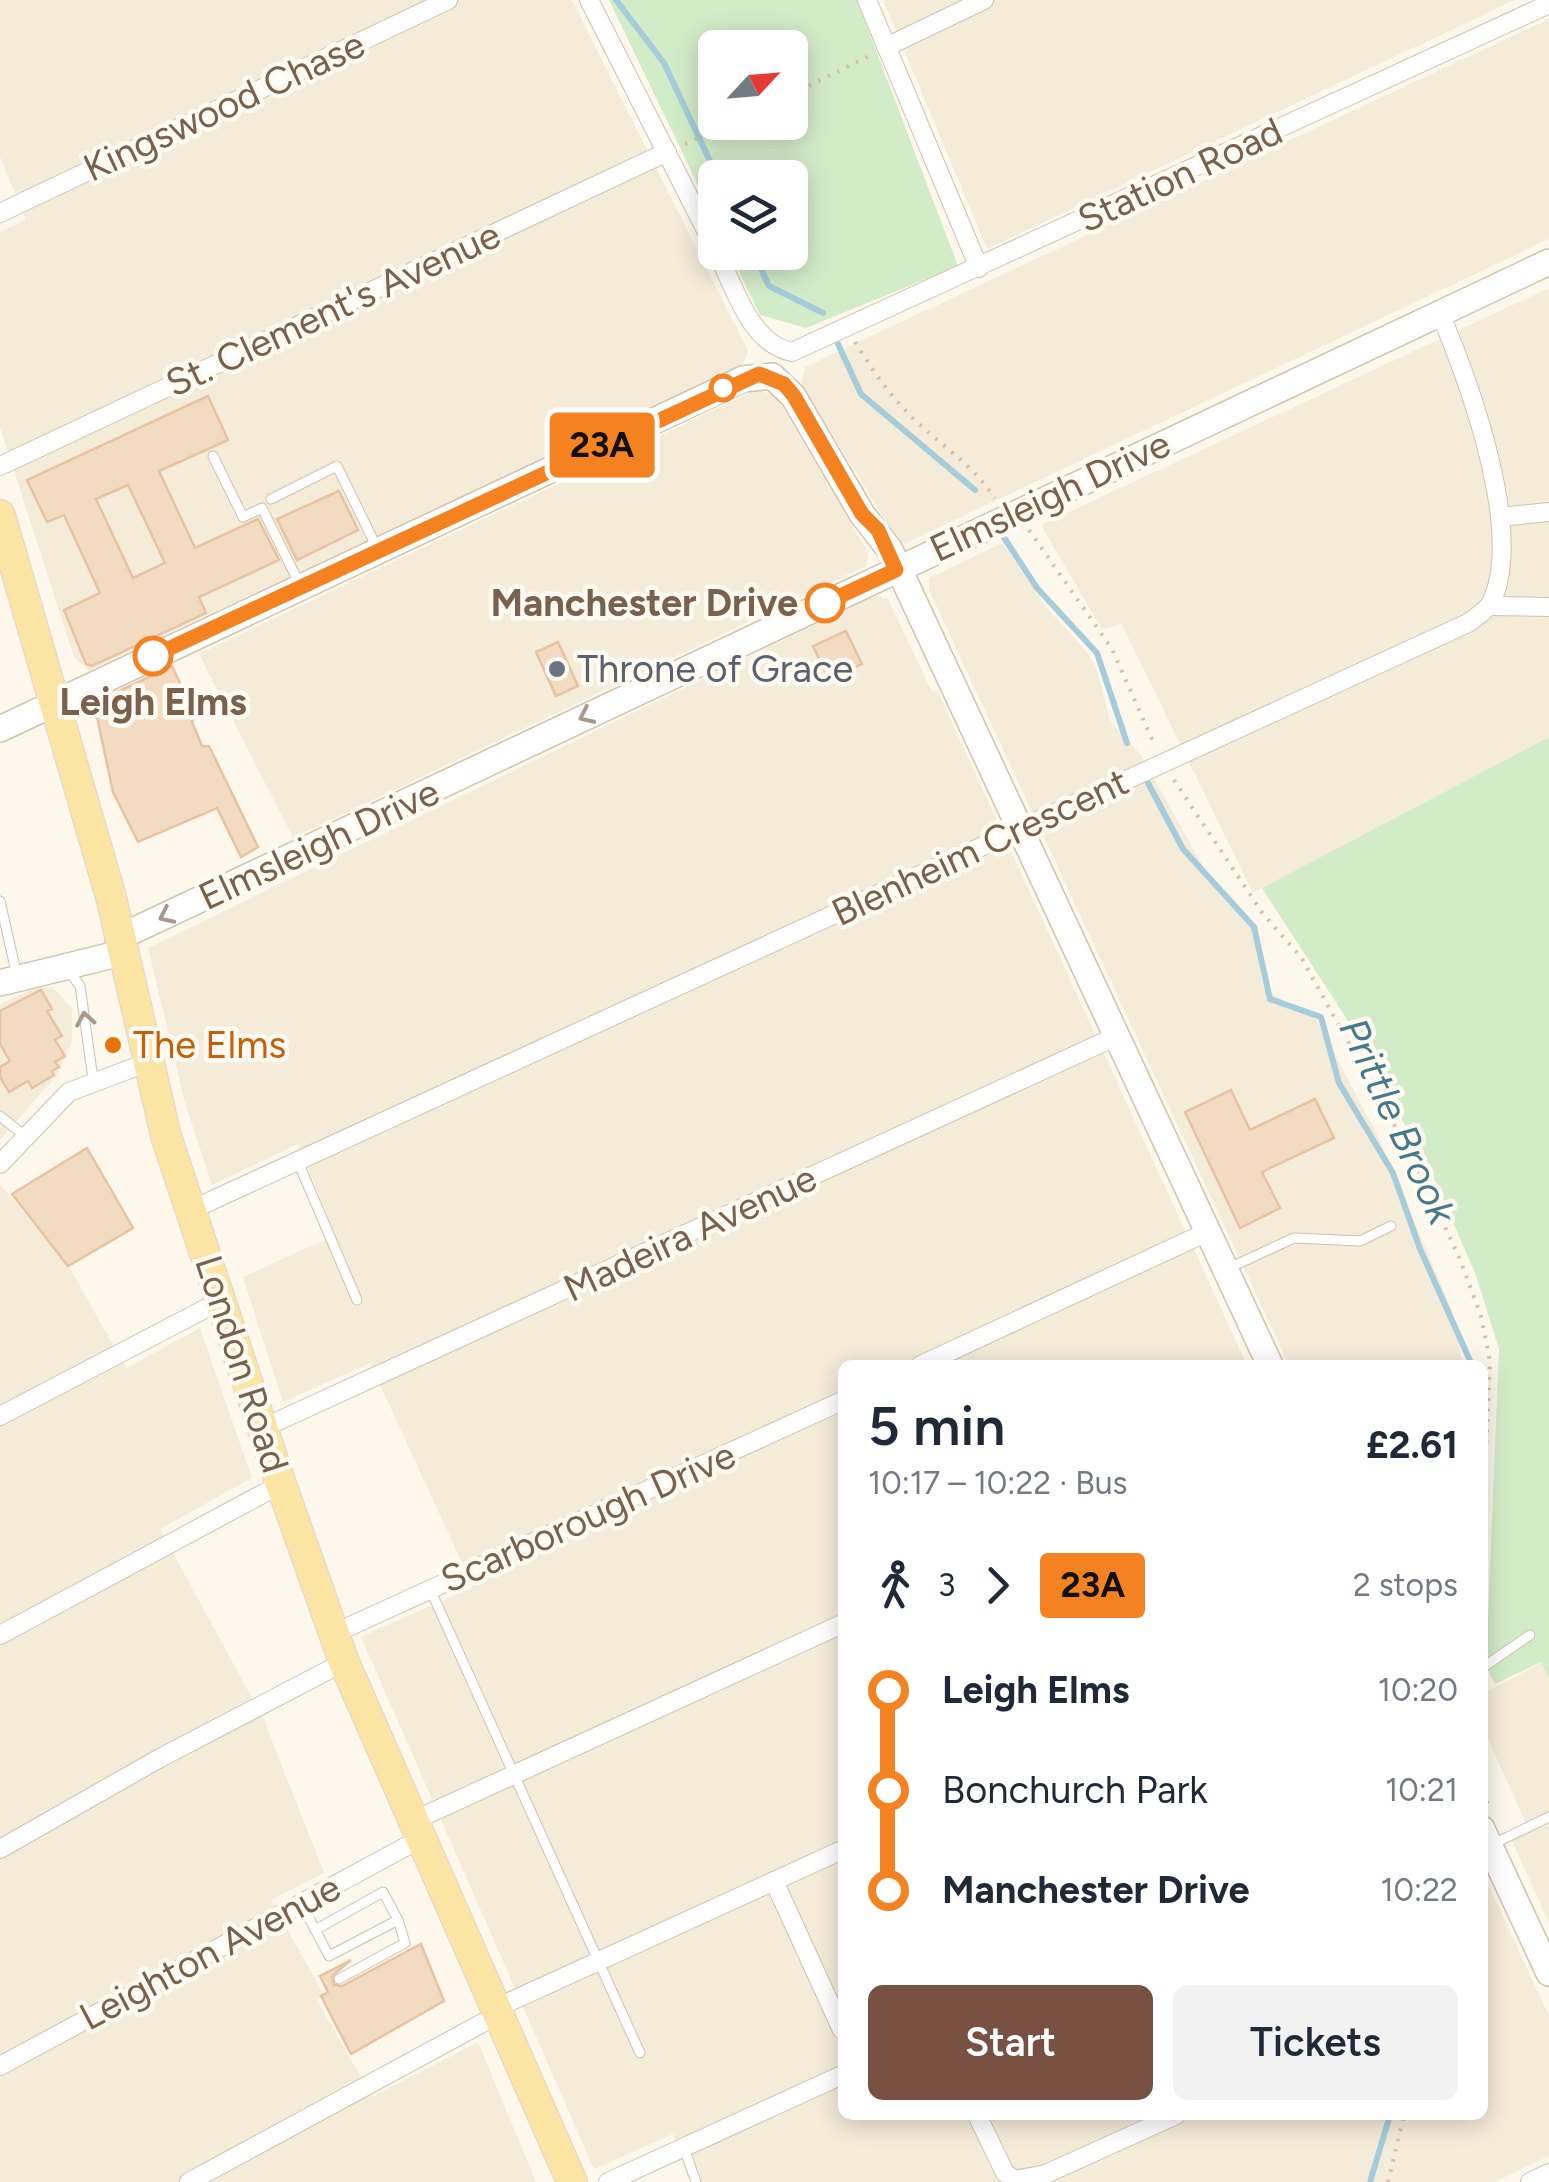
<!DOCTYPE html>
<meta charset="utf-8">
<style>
body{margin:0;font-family:Figtree,sans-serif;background:#f2f2f3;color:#1f2937;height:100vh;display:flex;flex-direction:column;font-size:38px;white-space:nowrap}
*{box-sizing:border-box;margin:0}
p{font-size:32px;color:#747a83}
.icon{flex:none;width:55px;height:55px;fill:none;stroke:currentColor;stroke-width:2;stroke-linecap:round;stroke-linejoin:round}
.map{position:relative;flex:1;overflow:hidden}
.sheet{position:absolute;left:838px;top:1360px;width:650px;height:760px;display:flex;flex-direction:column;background:#fff;border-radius:15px;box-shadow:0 5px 25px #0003}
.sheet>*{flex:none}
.badge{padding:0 20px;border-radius:8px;font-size:35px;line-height:65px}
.needle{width:65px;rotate:64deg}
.controls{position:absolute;left:698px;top:30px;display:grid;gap:20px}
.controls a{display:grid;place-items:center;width:110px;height:110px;border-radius:15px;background:#fff;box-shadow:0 5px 25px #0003;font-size:50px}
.map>.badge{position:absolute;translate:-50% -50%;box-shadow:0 0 0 5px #fff}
.legs{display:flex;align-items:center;gap:15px;height:110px;padding:0 30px;font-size:32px}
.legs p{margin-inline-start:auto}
.head{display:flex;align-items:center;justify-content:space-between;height:170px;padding:0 30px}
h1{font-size:55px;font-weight:600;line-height:75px}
.action{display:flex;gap:20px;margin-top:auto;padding:20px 30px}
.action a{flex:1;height:115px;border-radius:15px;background:#795142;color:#fff;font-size:40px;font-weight:600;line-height:115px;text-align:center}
.action a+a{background:#f2f2f3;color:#1f2937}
ul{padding:0 30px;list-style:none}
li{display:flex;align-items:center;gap:35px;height:100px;font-size:38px}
li i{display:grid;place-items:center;width:15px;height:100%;margin:0 12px;background:currentColor}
li i::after{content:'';width:25px;height:25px;margin:-12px;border:8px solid;border-radius:50%;background:#fff}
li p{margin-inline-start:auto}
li:first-child i{background:linear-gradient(#0000 50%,currentColor 0)}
li:last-child i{background:linear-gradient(currentColor 50%,#0000 0)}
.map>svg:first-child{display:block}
.residential{fill:#f5ebd9}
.green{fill:#d3ecc8;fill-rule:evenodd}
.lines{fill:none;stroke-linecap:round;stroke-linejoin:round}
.stream{stroke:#a4ccda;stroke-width:6}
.building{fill:#f3dbc2;stroke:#e6c3a2;stroke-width:2.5;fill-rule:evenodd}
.lane-casing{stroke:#d1c1af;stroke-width:11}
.street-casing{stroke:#d1c1af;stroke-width:20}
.secondary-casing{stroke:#d4c2ad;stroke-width:28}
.primary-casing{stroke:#dcd6d1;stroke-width:32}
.path{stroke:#d9bea4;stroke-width:4;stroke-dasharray:2.5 8;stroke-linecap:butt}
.lane{stroke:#fff;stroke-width:9}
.street{stroke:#fff;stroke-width:18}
.secondary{stroke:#fff;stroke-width:25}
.primary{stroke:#fbe4a4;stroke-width:30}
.oneway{stroke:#a9988b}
.line-1-casing{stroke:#fff;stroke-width:22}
.line-1{stroke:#f58220;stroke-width:15}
.stop-1-dot{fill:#fff;stroke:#f58220;stroke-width:5}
.worship-dot{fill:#6b7280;stroke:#fffbf2;stroke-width:4}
.food-dot{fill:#e8710a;stroke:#fffbf2;stroke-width:4}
.labels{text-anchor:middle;stroke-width:9;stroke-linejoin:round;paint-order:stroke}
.street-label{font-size:38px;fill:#7a614d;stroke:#fffbf2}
.stop-label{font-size:38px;font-weight:bold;fill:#7a614d;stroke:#fffbf2;text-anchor:end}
.worship-label{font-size:38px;fill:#5b616d;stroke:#fffbf2;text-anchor:start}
.food-label{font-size:38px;fill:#c56008;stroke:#fffbf2;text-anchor:start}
.water-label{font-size:40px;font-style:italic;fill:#457a8d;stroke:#fffbf2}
</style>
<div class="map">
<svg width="1549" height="2182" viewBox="0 0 1549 2182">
<rect width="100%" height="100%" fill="#fdf8eb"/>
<!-- residential -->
<g class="residential">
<path d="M0 0H572L748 351 743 364 89 671 74 657 0 427V232L26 220 0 157Z"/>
<path d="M883 0H1515L987 249Z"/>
<path d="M1549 19V239L904 544 899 542 801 384 805 367Z"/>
<path d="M1549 288V737L1253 893 1121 623 1102 630 1041 525Z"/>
<path d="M756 390 775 395 869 554 866 566 293 838 199 654Z"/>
<path d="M1003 543 1046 607 1086 651 1097 670 1110 721 1141 755 1210 879 1253 930 1262 981 1268 991 1316 1019 1381 1142 1453 1313 1463 1365H1289L929 590V578Z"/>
<path d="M876 595 888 599 932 692 937 690 1247 1365H842V2115H1482V1892L1490 1888 1549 2016V2156L1495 2182H691L673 2134 594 2169 361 1637 473 1587 370 1363 283 1402 243 1277 335 1235 298 1144 212 1185 185 1103 148 948Z"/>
<path d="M39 986 54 988 72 1009V1041L58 1074 0 1140V1004Z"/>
<path d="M0 1184 71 1270 126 1368 200 1328 252 1478 160 1529 264 1720 324 1873 271 1900 324 1995 317 2000 372 2097 478 2042 536 2182H0Z"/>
<path d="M1542 1662 1549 1678V1923L1511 1839 1529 1830 1483 1728 1482 1694Z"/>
</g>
<!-- green -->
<g class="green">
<path d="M609 0H857L958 266 806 328 760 315 730 253 790 252V178H715V221ZM715 48H790V122H715Z"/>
<path d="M1549 737V1678L1541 1662 1495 1684 1486 1666 1499 1349 1475 1273 1433 1176 1346 1018 1262 888Z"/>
</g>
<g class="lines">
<!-- stream -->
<g class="stream">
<path d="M616 0 664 63 718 178"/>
<path d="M753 252 769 286 823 313"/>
<path d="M838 344 861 394 975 490"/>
<path d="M1003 536 1037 588 1097 653 1127 743"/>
<path d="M1148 783 1183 849 1254 927 1270 999 1321 1017 1339 1083 1393 1173 1420 1249 1472 1365"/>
<path d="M1370 2182 1390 2115"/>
</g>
</g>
<!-- building -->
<g class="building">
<path d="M208 396 228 440 159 471 195 548 258 519 279 560 199 597 206 613 92 666 86 664 64 610 100 593 64 515 47 522 27 480ZM128 485 165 563 133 578 96 499Z"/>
<path d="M339 491 358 530 297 560 277 519Z"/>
<path d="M846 631 862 664 829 679 813 646Z"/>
<path d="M558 642 578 686 556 696 536 652Z"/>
<path d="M172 666 195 715 192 722 202 746H209L258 847 241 857 217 808 138 842 113 792 94 703Z"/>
<path d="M41 990 52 1009 47 1011 62 1036 55 1040 65 1056 55 1062 59 1067 52 1071 54 1075 32 1088 28 1081 9 1092 0 1077V1067L10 1061 0 1044V1011Z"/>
<path d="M1231 1090 1250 1130 1315 1099 1334 1138 1262 1172 1280 1208 1240 1228 1185 1112Z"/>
<path d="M87 1148 133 1228 68 1266 12 1194Z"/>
<path d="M421 1944 444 2001 351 2054 321 1996 328 1992 320 1976 351 1960 332 1976 334 1985 342 1986Z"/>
</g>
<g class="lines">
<defs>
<g id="lane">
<path d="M213 456 243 517 262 508 300 585"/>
<path d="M271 499 337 466 378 550"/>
<path d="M0 901 17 976"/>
<path d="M69 971 80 986 93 1079"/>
<path d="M0 1116 25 1136"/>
<path d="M298 1162 357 1300"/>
<path d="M1229 1268 1294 1238 1360 1241 1391 1226"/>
<path d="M430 1589 640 2053"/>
<path d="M1482 1668 1530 1635"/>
<path d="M1493 1844 1549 1817"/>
<path d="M301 1903 329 1956 398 1920 383 1892 315 1930"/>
<path d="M339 1979 405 1943 398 1920"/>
<path d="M684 2148 696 2182"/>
</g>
<g id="street">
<path d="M589 0 715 248"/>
<path d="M867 0 979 268"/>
<path d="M886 47 984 0"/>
<path d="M0 213 448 0"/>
<path d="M717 252C734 286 750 344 792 352L1549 4"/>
<path d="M0 466 667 152"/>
<path d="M1500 517 1549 512"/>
<path d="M1489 606 1549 607"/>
<path d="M0 1164 69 1092 146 1063"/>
<path d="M191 1210 1468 623C1476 617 1486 611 1491 603 1525 532 1469 382 1440 313"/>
<path d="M921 1365 1205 1233"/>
<path d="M0 1416 222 1300"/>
<path d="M263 1428 1117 1036"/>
<path d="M333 1634 842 1401"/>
<path d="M0 1635 281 1484"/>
<path d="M413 1821 842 1624"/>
<path d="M0 1849 160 1758 344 1662"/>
<path d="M774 1881 842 2030"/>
<path d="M496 2008 842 1850"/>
<path d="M0 2066 420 1839"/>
<path d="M977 2115 1005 2173 1015 2180 1046 2174 1176 2115"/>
<path d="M189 2182 499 2014"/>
<path d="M608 2182 842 2075"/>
<path d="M1530 2182 1549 2173"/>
</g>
<g id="secondary">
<path d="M0 729 743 379 772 376 793 396 862 514 890 550 1270 1365"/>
<path d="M118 938 1549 262"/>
<path d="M0 983 121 953"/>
<path d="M1482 1829 1549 1973"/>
</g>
<path id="primary" d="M0 515 111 897 166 1136 281 1484 344 1662 572 2182"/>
</defs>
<!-- lane casing -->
<use href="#lane" class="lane-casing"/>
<!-- street casing -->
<use href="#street" class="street-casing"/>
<!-- secondary casing -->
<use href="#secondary" class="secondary-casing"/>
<!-- primary casing -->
<use href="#primary" class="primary-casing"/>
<!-- path -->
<g class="path">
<path d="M790 95 873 54"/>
<path d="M685 144 732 122"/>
<path d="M855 342C873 371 892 399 917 422 945 448 973 466 995 498"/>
<path d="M1029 530 1112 649 1155 746"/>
<path d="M1174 780 1263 914 1301 957 1416 1164 1459 1257 1481 1316 1490 1361 1482 1545"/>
<path d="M1482 1792 1491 1811"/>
<path d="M1388 2182 1404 2115"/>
</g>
<!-- lane -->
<use href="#lane" class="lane"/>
<!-- street -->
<use href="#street" class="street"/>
<!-- secondary -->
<use href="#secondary" class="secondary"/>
<!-- primary -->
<use href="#primary" class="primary"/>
</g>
<!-- one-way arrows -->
<defs><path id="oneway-chevron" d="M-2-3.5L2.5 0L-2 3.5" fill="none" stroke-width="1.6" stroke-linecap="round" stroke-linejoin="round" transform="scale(2.5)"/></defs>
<g class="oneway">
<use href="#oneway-chevron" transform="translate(586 716) rotate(155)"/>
<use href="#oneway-chevron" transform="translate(166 916) rotate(155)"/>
<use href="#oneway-chevron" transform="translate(85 1019) rotate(-100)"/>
</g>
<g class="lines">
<defs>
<path id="line-1" d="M153 656 759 374 784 384 794 396 862 514 878 530 896 570 825 603"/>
</defs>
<!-- line-1 casing -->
<use href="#line-1" class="line-1-casing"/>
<!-- line-1 -->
<use href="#line-1" class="line-1"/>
</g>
<!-- markers -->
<g class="stop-1-dot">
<circle cx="723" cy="388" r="12"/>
<circle cx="825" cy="603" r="18"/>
<circle cx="153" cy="656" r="18"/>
</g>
<circle class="worship-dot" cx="557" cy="669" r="10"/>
<circle class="food-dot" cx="113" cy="1045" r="10"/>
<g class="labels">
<!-- street labels -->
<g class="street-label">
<text transform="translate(224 106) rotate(-25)" y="13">Kingswood Chase</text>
<text transform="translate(1180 175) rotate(-25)" y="13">Station Road</text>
<text transform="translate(333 309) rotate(-25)" y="13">St. Clement's Avenue</text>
<text transform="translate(1050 496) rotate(-25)" y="13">Elmsleigh Drive</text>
<text transform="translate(319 844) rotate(-25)" y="13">Elmsleigh Drive</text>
<text transform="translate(980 847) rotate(-25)" y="13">Blenheim Crescent</text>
<text transform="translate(690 1233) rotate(-25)" y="13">Madeira Avenue</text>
<text transform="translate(242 1364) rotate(72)" y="13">London Road</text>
<text transform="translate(588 1517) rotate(-24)" y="13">Scarborough Drive</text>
<text transform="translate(210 1952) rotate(-28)" y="13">Leighton Avenue</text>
</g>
<!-- stop labels -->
<g class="stop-label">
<text x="798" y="616">Manchester Drive</text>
<text x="153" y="715" text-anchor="middle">Leigh Elms</text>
</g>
<!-- worship labels -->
<g class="worship-label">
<text x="577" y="682">Throne of Grace</text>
</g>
<!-- food labels -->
<g class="food-label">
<text x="133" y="1058">The Elms</text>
</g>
<!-- water labels -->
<g class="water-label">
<text transform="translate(1398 1121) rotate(65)" y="14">Prittle Brook</text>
</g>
</g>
</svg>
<div class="controls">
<a><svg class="needle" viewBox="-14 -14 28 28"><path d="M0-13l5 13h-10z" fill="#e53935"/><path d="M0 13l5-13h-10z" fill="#747a83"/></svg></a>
<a><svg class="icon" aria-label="layers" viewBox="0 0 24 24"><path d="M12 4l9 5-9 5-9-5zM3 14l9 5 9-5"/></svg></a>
</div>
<b class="badge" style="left:602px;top:445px;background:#f58220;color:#111">23A</b>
<section class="sheet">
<div class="head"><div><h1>5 min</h1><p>10:17 – 10:22 · Bus</p></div><b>£2.61</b></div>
<div class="legs"><svg class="icon" aria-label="walk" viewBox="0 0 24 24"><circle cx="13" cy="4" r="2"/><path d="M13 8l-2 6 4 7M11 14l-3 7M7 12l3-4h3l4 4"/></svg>3<svg class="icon" aria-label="forward" viewBox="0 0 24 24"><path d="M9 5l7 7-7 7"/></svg><b class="badge" style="background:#f58220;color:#111">23A</b><p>2 stops</p></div>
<ul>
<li><i style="color:#f58220"></i><b>Leigh Elms</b><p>10:20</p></li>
<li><i style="color:#f58220"></i><span>Bonchurch Park</span><p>10:21</p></li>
<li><i style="color:#f58220"></i><b>Manchester Drive</b><p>10:22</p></li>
</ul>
<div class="action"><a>Start</a><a>Tickets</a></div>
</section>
</div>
